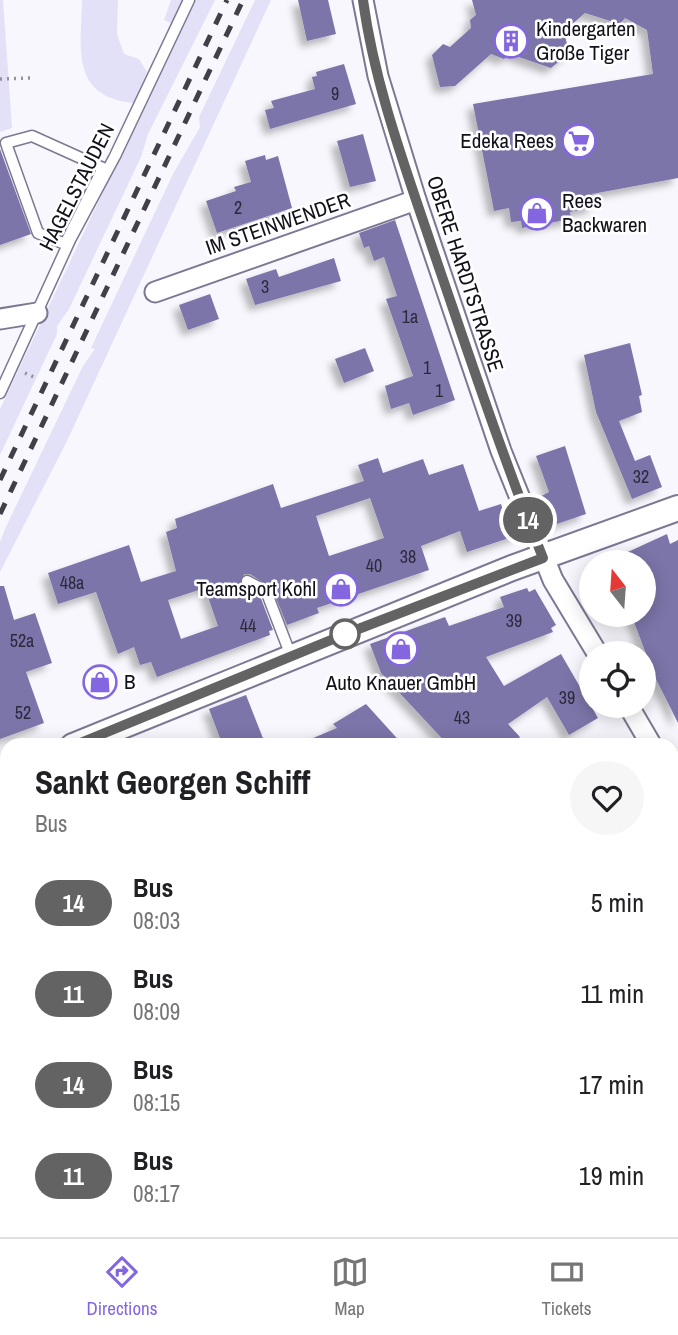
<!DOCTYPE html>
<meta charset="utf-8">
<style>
body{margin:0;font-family:"Archivo Narrow",sans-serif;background:#f6f6f6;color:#202124;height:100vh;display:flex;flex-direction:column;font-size:26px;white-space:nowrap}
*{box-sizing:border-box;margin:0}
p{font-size:23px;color:#757577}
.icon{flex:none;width:38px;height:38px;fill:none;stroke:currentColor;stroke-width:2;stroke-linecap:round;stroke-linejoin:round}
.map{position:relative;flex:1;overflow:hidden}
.drawer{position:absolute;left:0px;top:738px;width:679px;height:499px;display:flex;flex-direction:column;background:#fff;border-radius:21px 21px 0 0;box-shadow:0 4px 18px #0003}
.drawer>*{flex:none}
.badge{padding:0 14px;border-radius:23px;font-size:24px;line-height:46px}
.needle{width:46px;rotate:343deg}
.buttons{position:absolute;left:579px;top:550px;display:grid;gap:14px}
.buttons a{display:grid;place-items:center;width:77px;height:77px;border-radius:50%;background:#fff;box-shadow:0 4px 18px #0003;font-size:35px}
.map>.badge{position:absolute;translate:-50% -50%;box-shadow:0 0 0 4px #fff}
.round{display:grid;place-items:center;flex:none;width:74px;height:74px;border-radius:37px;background:#f6f6f6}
.summary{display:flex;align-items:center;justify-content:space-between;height:119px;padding:0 35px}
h1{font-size:33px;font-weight:700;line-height:52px}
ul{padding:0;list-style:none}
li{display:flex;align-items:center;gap:21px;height:91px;padding:0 35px}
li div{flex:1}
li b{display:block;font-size:26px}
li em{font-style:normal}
li .badge{min-width:77px;font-weight:700;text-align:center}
.menu{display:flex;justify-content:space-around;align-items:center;height:98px;border-top:2px solid #e0e0e0;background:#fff;font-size:19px;color:#757577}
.menu a{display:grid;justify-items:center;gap:4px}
.menu .on{color:#8466e1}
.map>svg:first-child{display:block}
.green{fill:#e3e1f7}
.building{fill:#7c74a9;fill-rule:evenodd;filter:url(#shadow)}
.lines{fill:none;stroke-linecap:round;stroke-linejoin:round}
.service-casing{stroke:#7c7893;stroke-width:13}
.minor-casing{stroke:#7c7893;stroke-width:23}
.tertiary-casing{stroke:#7c7893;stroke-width:28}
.path{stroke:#929199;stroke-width:3.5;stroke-dasharray:2 5;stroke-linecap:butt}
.service{stroke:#fff;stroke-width:10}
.minor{stroke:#fff;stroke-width:19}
.tertiary{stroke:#fff;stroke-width:24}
.rail{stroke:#414049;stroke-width:5;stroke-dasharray:12 12;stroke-linecap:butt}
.line-casing{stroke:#fff;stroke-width:16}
.line{stroke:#646363;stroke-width:10}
.stop-dot{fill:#fff;stroke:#646363;stroke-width:3.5}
.labels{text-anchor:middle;stroke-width:5;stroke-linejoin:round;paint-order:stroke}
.number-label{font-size:18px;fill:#2c293e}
.poi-label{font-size:21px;fill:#12101a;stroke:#fff;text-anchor:start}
.street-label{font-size:21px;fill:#12101a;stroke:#fff}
</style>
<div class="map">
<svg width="678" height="1237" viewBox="0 0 678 1237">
<defs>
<filter id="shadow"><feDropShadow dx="-6" dy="6" stdDeviation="3.5" flood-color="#0004"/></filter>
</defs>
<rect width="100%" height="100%" fill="#f8f7fd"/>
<!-- green -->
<g class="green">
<path d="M0 0H3L12 128 0 132Z"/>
<path d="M82 0H118L117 34 124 54 139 59 147 72 134 103C70 97 81 48 82 0Z"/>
<path d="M171 0H215L148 134 141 157 69 309 57 326V334L0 455V409L181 28 164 20Z"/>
<path d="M255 0H271L67 441 0 572V542L5 529 83 366 95 349 91 348 173 174 200 127 199 117Z"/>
<path d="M7 1173V1230H133L137 1237H0V1177Z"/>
</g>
<!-- building -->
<g class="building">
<path d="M298 0H328L336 34 307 41Z"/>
<path d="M472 0H678V178L592 194 594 207 570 212 571 219 522 228 521 221 511 222 509 208 494 211 473 104 653 74 647 30 625 18 620 24 585 13 564 31 569 53 551 68 510 54 504 59 491 54 455 86 440 87 432 55 443 44 450 47 471 28 470 20 476 15Z"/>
<path d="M344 64 356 104 270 129 265 110 274 108 271 101 315 89 312 77 317 76 316 72Z"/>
<path d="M363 134 376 181 350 187 337 141Z"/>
<path d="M0 149 31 234 0 245Z"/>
<path d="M265 155 266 160 278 156 292 208 217 233 206 201 236 191 234 187 251 182 245 161Z"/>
<path d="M395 220 455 400 413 415 409 403 391 409 385 386 413 376 386 299 397 296 384 257 374 261 369 246 364 248 359 233Z"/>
<path d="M334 258 341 281 255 305 246 279 276 269 279 277Z"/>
<path d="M210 294 219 319 188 330 179 305Z"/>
<path d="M630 343 642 395 639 396 642 412 619 421 635 461 650 455 662 487 632 499 596 412 584 355Z"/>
<path d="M365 348 374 371 344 383 335 359Z"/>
<path d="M565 446 586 514 548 527 534 500 549 492 536 456Z"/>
<path d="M378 458 383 473 423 459 429 475 463 464 479 511 501 504 503 510 511 508 521 534 467 552 460 531 421 546 429 570 317 608 319 613 287 625 272 588 250 574H244L240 584 260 596 273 630 269 631 270 635 157 677 151 662 140 665 134 647 118 654 96 592 58 604 48 573 129 545 141 582 176 571 166 532 177 528 175 519 273 484 281 508 364 481 358 465ZM370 498 384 538 329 556 316 516ZM205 588 218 626 181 639 168 600Z"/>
<path d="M667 534 670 544 678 540V723L654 675 631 614H644V562H606Z"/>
<path d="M0 586H4L14 620 35 613 52 663 26 672 44 723 0 739Z"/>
<path d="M527 588 529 592 535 589 556 625 551 628 553 632 486 657 504 686 561 654 598 718 569 735 547 697 508 724 520 737 510 746H449L381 673 370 644 445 617 449 626 504 607 500 597Z"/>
<path d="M246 695 266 746H223L209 709Z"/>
<path d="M366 704 404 746H294L337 728 333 724Z"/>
</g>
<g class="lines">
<defs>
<g id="service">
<path d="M32 136 103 168 65 244 38 233 8 149 6 143Z"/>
<path d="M0 393 70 240 115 156 189 0"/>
<path d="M247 581 266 591 291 656"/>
</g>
<g id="minor">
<path d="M363 0 378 76 416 200 501 451 553 580 597 653"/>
<path d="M155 292 416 200"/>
<path d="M0 319 37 313"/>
<path d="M628 705 652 746"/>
<path d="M672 778 678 789"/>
<path d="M0 967 7 978"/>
<path d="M672 1171 678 1178"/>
<path d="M156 1230 159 1237"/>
<path d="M423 1230 427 1237"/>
</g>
<g id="tertiary">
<path d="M73 746 512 568 678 508"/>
<path d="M0 774 7 771"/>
</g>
</defs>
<!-- service casing -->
<use href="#service" class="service-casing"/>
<!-- minor casing -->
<use href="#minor" class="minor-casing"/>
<!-- tertiary casing -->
<use href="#tertiary" class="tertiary-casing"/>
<!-- path -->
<g class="path">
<path d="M0 79 30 78"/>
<path d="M25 373 36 378"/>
<path d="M672 846 678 842"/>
<path d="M299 1230 302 1237"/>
</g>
<!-- service -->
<use href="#service" class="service"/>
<!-- minor -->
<use href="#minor" class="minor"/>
<!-- tertiary -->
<use href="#tertiary" class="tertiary"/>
<!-- rail -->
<g class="rail">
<path d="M0 480 227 0"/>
<path d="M0 514 243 0"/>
</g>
</g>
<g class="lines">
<defs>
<path id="line" d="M73 746 348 633 543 558C503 458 470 358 435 256 407 172 375 88 363 0"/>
</defs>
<!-- line casing -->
<use href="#line" class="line-casing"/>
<!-- line -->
<use href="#line" class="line"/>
</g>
<!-- icons -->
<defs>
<symbol id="building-ring" viewBox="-11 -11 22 22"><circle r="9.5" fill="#fff" stroke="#8466e1" stroke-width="1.5"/><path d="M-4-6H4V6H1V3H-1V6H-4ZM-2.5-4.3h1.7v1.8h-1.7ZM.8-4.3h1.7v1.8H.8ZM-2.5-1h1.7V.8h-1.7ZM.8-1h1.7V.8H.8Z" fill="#8466e1"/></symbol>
<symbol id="supermarket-ring" viewBox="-11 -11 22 22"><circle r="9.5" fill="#fff" stroke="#8466e1" stroke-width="1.5"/><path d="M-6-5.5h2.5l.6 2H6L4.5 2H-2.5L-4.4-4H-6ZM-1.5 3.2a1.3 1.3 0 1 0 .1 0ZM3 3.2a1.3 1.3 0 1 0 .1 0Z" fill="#8466e1"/></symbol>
<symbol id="shop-ring" viewBox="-11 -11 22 22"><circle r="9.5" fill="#fff" stroke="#8466e1" stroke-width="1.5"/><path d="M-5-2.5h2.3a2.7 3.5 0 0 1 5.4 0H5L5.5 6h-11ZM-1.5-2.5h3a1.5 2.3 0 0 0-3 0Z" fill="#8466e1"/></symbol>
</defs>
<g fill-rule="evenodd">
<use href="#building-ring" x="492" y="22" width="38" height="38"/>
<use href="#supermarket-ring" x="560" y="122" width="38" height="38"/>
<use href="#shop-ring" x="518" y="194" width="38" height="38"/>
<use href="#shop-ring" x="322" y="570" width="38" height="38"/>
<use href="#shop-ring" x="382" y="630" width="38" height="38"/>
<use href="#shop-ring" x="81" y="663" width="38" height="38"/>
</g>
<!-- markers -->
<circle class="stop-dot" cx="345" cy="634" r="14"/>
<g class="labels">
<!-- number labels -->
<g class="number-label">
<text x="335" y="100">9</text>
<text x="238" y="214">2</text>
<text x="265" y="293">3</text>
<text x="410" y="323">1a</text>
<text x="427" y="374">1</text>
<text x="439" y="397">1</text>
<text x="641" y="483">32</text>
<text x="408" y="563">38</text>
<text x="374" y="572">40</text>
<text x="72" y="589">48a</text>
<text x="514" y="627">39</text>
<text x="248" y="632">44</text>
<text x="22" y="647">52a</text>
<text x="567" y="704">39</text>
<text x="23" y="719">52</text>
<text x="462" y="724">43</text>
</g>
<!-- poi labels -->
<g class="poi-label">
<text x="536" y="36">Kindergarten<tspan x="536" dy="24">Große Tiger</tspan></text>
<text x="554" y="148" text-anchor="end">Edeka Rees</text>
<text x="562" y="208">Rees<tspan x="562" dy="24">Backwaren</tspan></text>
<text x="316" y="596" text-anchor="end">Teamsport Kohl</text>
<text x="124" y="689">B</text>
<text x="401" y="690" text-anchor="middle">Auto Knauer GmbH</text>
</g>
<!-- street labels -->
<g class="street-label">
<text transform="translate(77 187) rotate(-63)" y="7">HAGELSTAUDEN</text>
<text transform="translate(278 224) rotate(-19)" y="7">IM STEINWENDER</text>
<text transform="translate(465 274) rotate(72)" y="7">OBERE HARDTSTRASSE</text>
</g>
</g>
</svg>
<div class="buttons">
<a><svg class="needle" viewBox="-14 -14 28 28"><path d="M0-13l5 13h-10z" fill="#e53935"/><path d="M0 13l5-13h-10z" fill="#757577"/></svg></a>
<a><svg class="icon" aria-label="locate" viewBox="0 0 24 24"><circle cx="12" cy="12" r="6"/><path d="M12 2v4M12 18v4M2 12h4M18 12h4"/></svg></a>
</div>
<b class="badge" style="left:528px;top:520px;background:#646363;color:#fff">14</b>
<section class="drawer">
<div class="summary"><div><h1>Sankt Georgen Schiff</h1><p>Bus</p></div><a class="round"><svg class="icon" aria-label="heart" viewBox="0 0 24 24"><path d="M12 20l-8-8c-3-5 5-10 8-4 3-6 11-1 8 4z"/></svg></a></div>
<ul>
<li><span class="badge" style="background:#646363;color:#fff">14</span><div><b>Bus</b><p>08:03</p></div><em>5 min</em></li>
<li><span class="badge" style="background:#646363;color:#fff">11</span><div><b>Bus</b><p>08:09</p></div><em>11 min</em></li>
<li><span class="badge" style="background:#646363;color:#fff">14</span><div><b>Bus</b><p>08:15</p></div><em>17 min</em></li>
<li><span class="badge" style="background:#646363;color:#fff">11</span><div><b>Bus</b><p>08:17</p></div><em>19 min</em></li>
</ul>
</section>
</div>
<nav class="menu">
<a class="on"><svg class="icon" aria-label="directions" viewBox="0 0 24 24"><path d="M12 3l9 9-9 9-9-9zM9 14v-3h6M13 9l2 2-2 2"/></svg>Directions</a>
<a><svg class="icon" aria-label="map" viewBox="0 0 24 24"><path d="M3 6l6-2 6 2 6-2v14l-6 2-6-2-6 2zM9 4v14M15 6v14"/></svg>Map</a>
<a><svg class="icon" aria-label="tickets" viewBox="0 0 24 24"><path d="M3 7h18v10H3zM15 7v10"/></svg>Tickets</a>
</nav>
